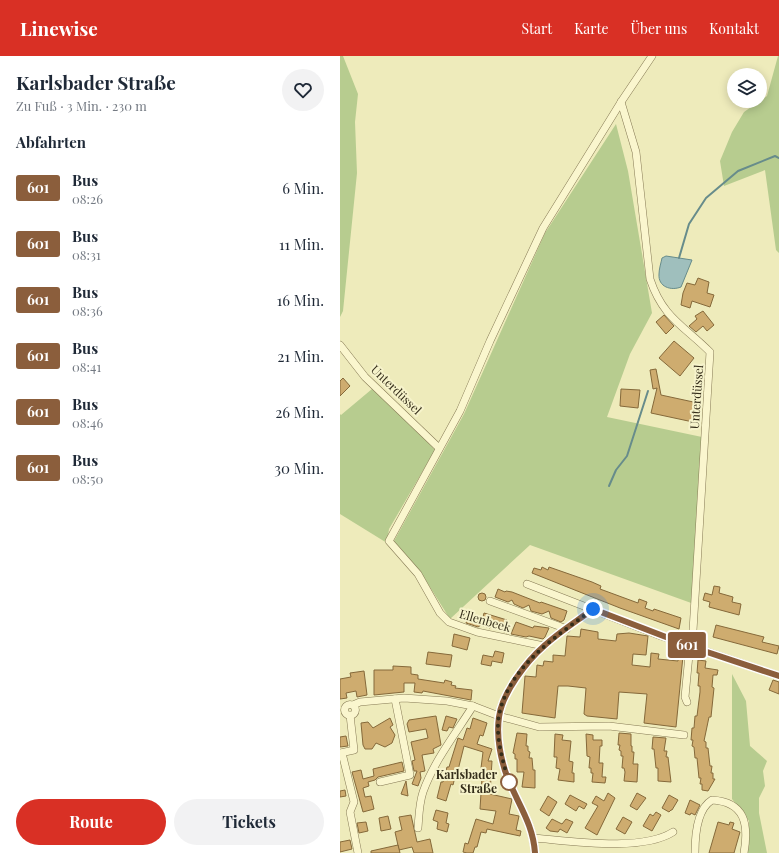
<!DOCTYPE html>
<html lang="de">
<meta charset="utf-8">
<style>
body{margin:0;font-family:"Playfair Display",serif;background:#f2f2f3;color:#1f2937;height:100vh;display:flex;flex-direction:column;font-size:15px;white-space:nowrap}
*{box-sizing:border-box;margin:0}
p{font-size:13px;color:#747a83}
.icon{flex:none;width:22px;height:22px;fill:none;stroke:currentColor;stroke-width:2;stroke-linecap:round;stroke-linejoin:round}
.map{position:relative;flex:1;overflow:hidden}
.side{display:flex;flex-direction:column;background:#fff;width:340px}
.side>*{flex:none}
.badge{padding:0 8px;border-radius:3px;font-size:14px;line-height:26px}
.tools{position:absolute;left:387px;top:12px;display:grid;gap:8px}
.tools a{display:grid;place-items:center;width:40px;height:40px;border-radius:50%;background:#fff;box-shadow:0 2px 10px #0003;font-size:20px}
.you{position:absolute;width:20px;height:20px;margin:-10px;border:3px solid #fff;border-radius:50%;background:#1a73e8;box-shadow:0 0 0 6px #1a73e833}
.map>.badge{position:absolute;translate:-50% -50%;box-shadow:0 0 0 2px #fff}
h2{padding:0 16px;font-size:15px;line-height:36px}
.round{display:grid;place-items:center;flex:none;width:42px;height:42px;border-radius:21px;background:#f2f2f3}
.summary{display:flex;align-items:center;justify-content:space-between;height:68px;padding:0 16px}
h1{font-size:19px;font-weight:700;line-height:30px}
.primary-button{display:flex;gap:8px;margin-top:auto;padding:8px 16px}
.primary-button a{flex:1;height:46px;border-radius:24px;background:#d93025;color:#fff;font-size:16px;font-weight:700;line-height:46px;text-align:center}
.primary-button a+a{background:#f2f2f3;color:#1f2937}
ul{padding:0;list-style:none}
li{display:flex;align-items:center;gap:12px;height:56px;padding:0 16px}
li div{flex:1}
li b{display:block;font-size:15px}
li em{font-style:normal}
li .badge{min-width:44px;font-weight:700;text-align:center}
header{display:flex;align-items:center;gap:24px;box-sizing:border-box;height:56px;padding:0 20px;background:#d93025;color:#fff}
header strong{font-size:19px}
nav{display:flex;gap:22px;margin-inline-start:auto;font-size:14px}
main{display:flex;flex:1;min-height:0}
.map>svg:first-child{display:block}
.green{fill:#b7cc8f}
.water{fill:#9fbfbd;stroke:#678c8b}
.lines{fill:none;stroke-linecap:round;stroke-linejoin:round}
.stream{stroke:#678c8b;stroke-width:2}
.building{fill:#ceac6f;stroke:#85693a}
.minor-casing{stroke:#867a55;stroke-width:8}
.minor{stroke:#faf6ce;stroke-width:7}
.line-casing{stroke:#fff;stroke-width:9}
.line{stroke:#8b5e3c;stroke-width:6}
.walk{stroke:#342d1a;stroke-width:4;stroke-dasharray:0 7.2}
.stop-dot{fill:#fff;stroke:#8b5e3c;stroke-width:2}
.labels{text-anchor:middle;stroke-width:4;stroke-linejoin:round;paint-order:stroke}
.street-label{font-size:12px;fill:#342d1a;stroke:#f6f3cb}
.stop-label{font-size:12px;font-weight:bold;fill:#342d1a;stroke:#f6f3cb;text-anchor:end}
</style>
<header>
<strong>Linewise</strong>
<nav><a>Start</a><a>Karte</a><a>Über uns</a><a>Kontakt</a></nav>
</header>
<main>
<section class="side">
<div class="summary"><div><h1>Karlsbader Straße</h1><p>Zu Fuß · 3 Min. · 230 m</p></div><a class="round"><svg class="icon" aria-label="heart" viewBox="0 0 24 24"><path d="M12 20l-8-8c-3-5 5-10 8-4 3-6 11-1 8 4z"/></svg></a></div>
<h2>Abfahrten</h2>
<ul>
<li><span class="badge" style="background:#8b5e3c;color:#fff">601</span><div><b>Bus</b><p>08:26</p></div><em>6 Min.</em></li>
<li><span class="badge" style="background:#8b5e3c;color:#fff">601</span><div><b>Bus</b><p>08:31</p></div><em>11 Min.</em></li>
<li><span class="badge" style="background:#8b5e3c;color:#fff">601</span><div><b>Bus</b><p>08:36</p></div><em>16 Min.</em></li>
<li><span class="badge" style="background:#8b5e3c;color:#fff">601</span><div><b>Bus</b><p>08:41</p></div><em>21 Min.</em></li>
<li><span class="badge" style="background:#8b5e3c;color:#fff">601</span><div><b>Bus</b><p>08:46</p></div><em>26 Min.</em></li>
<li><span class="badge" style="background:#8b5e3c;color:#fff">601</span><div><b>Bus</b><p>08:50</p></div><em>30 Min.</em></li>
</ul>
<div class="primary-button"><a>Route</a><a>Tickets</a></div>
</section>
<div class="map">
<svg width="439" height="797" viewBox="0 0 439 797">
<rect width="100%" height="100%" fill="#eeebbb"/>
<!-- green -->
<g class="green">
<path d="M0 0H3L18 38 15 66 17 117 3 255 0 261Z"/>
<path d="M438 0H439V197L436 194 425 114 384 130 380 105 392 76 404 56 427 40Z"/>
<path d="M276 68 288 115 312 257 290 298 267 361 362 381 354 548 190 489 110 563 83 520 54 485 124 358 205 177Z"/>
<path d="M32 333 77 375 95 394 49 473 47 487 0 458V358L1 359Z"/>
<path d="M392 618 406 645 410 690 427 705 423 715 425 730 419 742V757L427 797H408L409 765 392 743Z"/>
</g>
<!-- water -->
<path class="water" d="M326 200 352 204 341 231C331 235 318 231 319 218 319 213 321 207 322 202Z"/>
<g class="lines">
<!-- stream -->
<g class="stream">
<path d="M339 202 349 168 366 142 398 115 435 100 439 102"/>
<path d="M269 430 276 414 287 400 308 335"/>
</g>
</g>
<!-- building -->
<g class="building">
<path d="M358 222 369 226 367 237 374 239 370 251 352 245 350 252 341 249 343 237 347 227 355 229Z"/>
<path d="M363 255 374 269 367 275 363 270 356 276 349 270 357 263 355 260Z"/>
<path d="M324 259 334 270 326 278 316 266Z"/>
<path d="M334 285 354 302 340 320 319 302Z"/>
<path d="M316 313 321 339 358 347 353 366 311 357 317 332 313 333 310 314Z"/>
<path d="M3 322 10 330 0 340V325Z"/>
<path d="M281 333 300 334 298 352 280 350Z"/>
<path d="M202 511 208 514 209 511 252 526 261 530 260 533 298 547 299 543 307 546 305 552 313 555 314 553 341 562 339 573 280 552 192 517 194 512 201 514Z"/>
<path d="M374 530 380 531 379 537 393 541 392 546 401 548 399 559 369 551 370 546 363 544 365 537 372 539Z"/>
<path d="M158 533 165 536 166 535 172 536 200 547 201 546 227 555 224 564 221 566 211 562 209 555 202 558 191 555 189 549 183 552 174 548 172 544 168 546 155 541Z"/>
<circle cx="142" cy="541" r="4"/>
<path d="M144 557 167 564V577L151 571 150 572 141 569 138 571 126 567 129 558 143 561Z"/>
<path d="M176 566 193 572 194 570 209 572 205 581 203 583 189 580 186 581 171 578Z"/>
<path d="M376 569 424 581 422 586 439 590 437 598 373 581Z"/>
<path d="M241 573 258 576V583L276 585 277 578 289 577 308 580 306 599 293 598 292 609 310 611 311 597 319 598 318 603 338 605V600H343L336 671 304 667 307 638 279 636 277 663 247 660 244 658 246 632 228 630H218L215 662 182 657 185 620 196 621 197 609 203 610 204 605 213 606V599L225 600 227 580 240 581Z"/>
<path d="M114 578 130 582 127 594 112 590Z"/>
<path d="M155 595 164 597 162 607 152 605 151 610 141 608 143 599 153 601Z"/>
<path d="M88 596 112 599 110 611 86 608Z"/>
<path d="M358 604 366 605 365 612 378 614 377 619H373L372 631 374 632 371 661H369L364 685 366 686V692H368L370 710H372L371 717H373V723H375L368 735 362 734V728H360L361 722H359L357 702H355L354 691 352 690 353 684H351L352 672H354L355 660H357L360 636V630H358L359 617H357Z"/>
<path d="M53 610 71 611V618L78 619V623L104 627 105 624 112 626 111 629 116 630 115 632 132 634 131 644 83 635 82 637 74 636 75 627H64V636L34 639V614H53Z"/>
<path d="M24 615 27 639 17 641 16 635 6 637 7 642 0 643V623L11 621 10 617Z"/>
<path d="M433 624 439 626V638L429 634Z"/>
<path d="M96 660 101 689 93 693 94 697 82 699 85 715 80 716 81 722 78 730 72 728 77 715H74L72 705 75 704 71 686 88 682 86 673 69 676 67 668 69 664Z"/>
<path d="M106 660 117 663 113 672 109 671 107 675 102 674Z"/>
<path d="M50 662 53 669 50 671 55 679 52 687 45 691 36 687 32 693H25L23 689 21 667 28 666 33 672Z"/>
<path d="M133 662 147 667 143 680 140 679 137 688 152 693 148 705H152L150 738 172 743 169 758 179 760 176 774 181 775 180 780 147 773 146 777 141 776 137 791H135L133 797H127L123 796 125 787 128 788 136 763 153 768 156 755 140 753 142 721 140 720 143 696 124 690 118 714 117 713 113 729 111 728 106 745 97 742 101 726H103L107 711H109L118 682 123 684 127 672 130 673Z"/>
<path d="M177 677 187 678 186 690H188V695L190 696 189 702H192L193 714H195V732L182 731 184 716H177V703H175V698L173 697Z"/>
<path d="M279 677 291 678V690H292V696H294L293 708H298L297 726 284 725 285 716 284 712H282L283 700H281V695L279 694 280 689H278Z"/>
<path d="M215 678 223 679 222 684 231 685 229 705 233 706 232 717H234V726L218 724 220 713 216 712 217 701H214Z"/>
<path d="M246 678 253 679V684H262V690H260L259 707H263L262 721H266L265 727 252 726 253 717H251V712H249L250 701 247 700Z"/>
<path d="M6 680 8 690 0 691V681Z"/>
<path d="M313 681 326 682 324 695H327L326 701H328L331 726 318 725V712H316L314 693H312Z"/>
<path d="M62 706 64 715 38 721 35 724 28 726 29 730 23 732 25 741 31 740 34 753 23 756 12 716 21 714 23 723 34 720 33 713Z"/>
<path d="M66 725 68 740 61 738Z"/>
<path d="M5 734 6 740 0 741V735Z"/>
<path d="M268 737 275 742 257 779 245 772 258 750 252 747 256 740 264 745Z"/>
<path d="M297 737 306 742 297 754 290 750Z"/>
<path d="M230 739 247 748 244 753 239 750 236 755 225 748Z"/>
<path d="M329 739 338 744 332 754H331L329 756 322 752Z"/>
<path d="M208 740 217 746 209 760 200 754Z"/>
<path d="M350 744 360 749 355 759 351 757 350 759 345 757Z"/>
<path d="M96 754 108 757 106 767 109 768 107 776 97 773 98 766 93 764Z"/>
<path d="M316 756 321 759 312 775 303 770 310 758 313 760Z"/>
<path d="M71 759 77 786 90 783 93 797H74L72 791 59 794 55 776 62 774 59 761Z"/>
<path d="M48 760 51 773 41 775 39 762Z"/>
<path d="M283 761 292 766 285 778 276 773Z"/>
<path d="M212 763 222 768 226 763 233 766 227 777 220 773 218 776 210 775 206 772Z"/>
<path d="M26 766 28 775 19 777 17 767Z"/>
<path d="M378 766 389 769 390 766 394 767 392 773 400 776 394 797H369Z"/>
<path d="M10 784 12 793 0 796V786Z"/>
<path d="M58 789 60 797H31V795Z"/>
</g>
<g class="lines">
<defs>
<g id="minor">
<path d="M281 46 296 96 310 223C323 262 343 269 370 296L352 591 349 599 345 641 347 646"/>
<path d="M0 289 25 321 99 392"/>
<path d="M187 528 321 580 439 620"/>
<path d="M150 545 227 573"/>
<path d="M204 590 137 576 109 566 100 557 78 518 49 485 120 355 150 285 203 172 281 46 312 0"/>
<circle cx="10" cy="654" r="5.5"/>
<path d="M13 649 20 646 64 642 107 645 133 650 159 660 199 671 269 670 344 679"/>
<path d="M0 697 14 694 10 659"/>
<path d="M2 697 14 746 10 756 18 797"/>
<path d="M40 726 70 719 55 643"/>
<path d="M78 772C79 760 79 748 83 736 94 705 116 677 133 650"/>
<path d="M194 782C231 785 302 796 333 776"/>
<path d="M195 797C193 768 179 750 168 723 161 705 156 681 159 661 162 637 187 605 204 590 219 576 237 565 253 553"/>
<path d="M355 797C355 781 357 753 372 744 405 746 409 768 404 797"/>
</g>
</defs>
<!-- minor casing -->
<use href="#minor" class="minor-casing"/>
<!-- minor -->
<use href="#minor" class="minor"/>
</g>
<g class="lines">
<defs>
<path id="line" d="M195 797C193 768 179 750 168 723 161 705 156 681 159 661 162 637 187 605 204 590 219 576 237 565 253 553L352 591 439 620"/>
</defs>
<!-- line casing -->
<use href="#line" class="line-casing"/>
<!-- line -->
<use href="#line" class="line"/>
<!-- walk -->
<path class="walk" d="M169 726C163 706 155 680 159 659 169 610 216 581 253 553"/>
</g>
<!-- markers -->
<circle class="stop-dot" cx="169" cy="726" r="8"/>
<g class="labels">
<!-- street labels -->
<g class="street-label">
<text transform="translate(56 334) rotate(44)" y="4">Unterdüssel</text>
<text transform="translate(357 341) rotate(-86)" y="4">Unterdüssel</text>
<text transform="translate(145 565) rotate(16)" y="4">Ellenbeek</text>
</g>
<!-- stop labels -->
<g class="stop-label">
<text x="157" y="723">Karlsbader<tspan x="157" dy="14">Straße</tspan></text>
</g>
</g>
</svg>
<div class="tools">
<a><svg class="icon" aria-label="layers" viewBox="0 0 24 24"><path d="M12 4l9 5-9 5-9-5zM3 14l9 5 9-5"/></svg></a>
</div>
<div class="you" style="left:253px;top:553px"></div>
<b class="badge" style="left:347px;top:589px;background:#8b5e3c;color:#fff">601</b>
</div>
</main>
